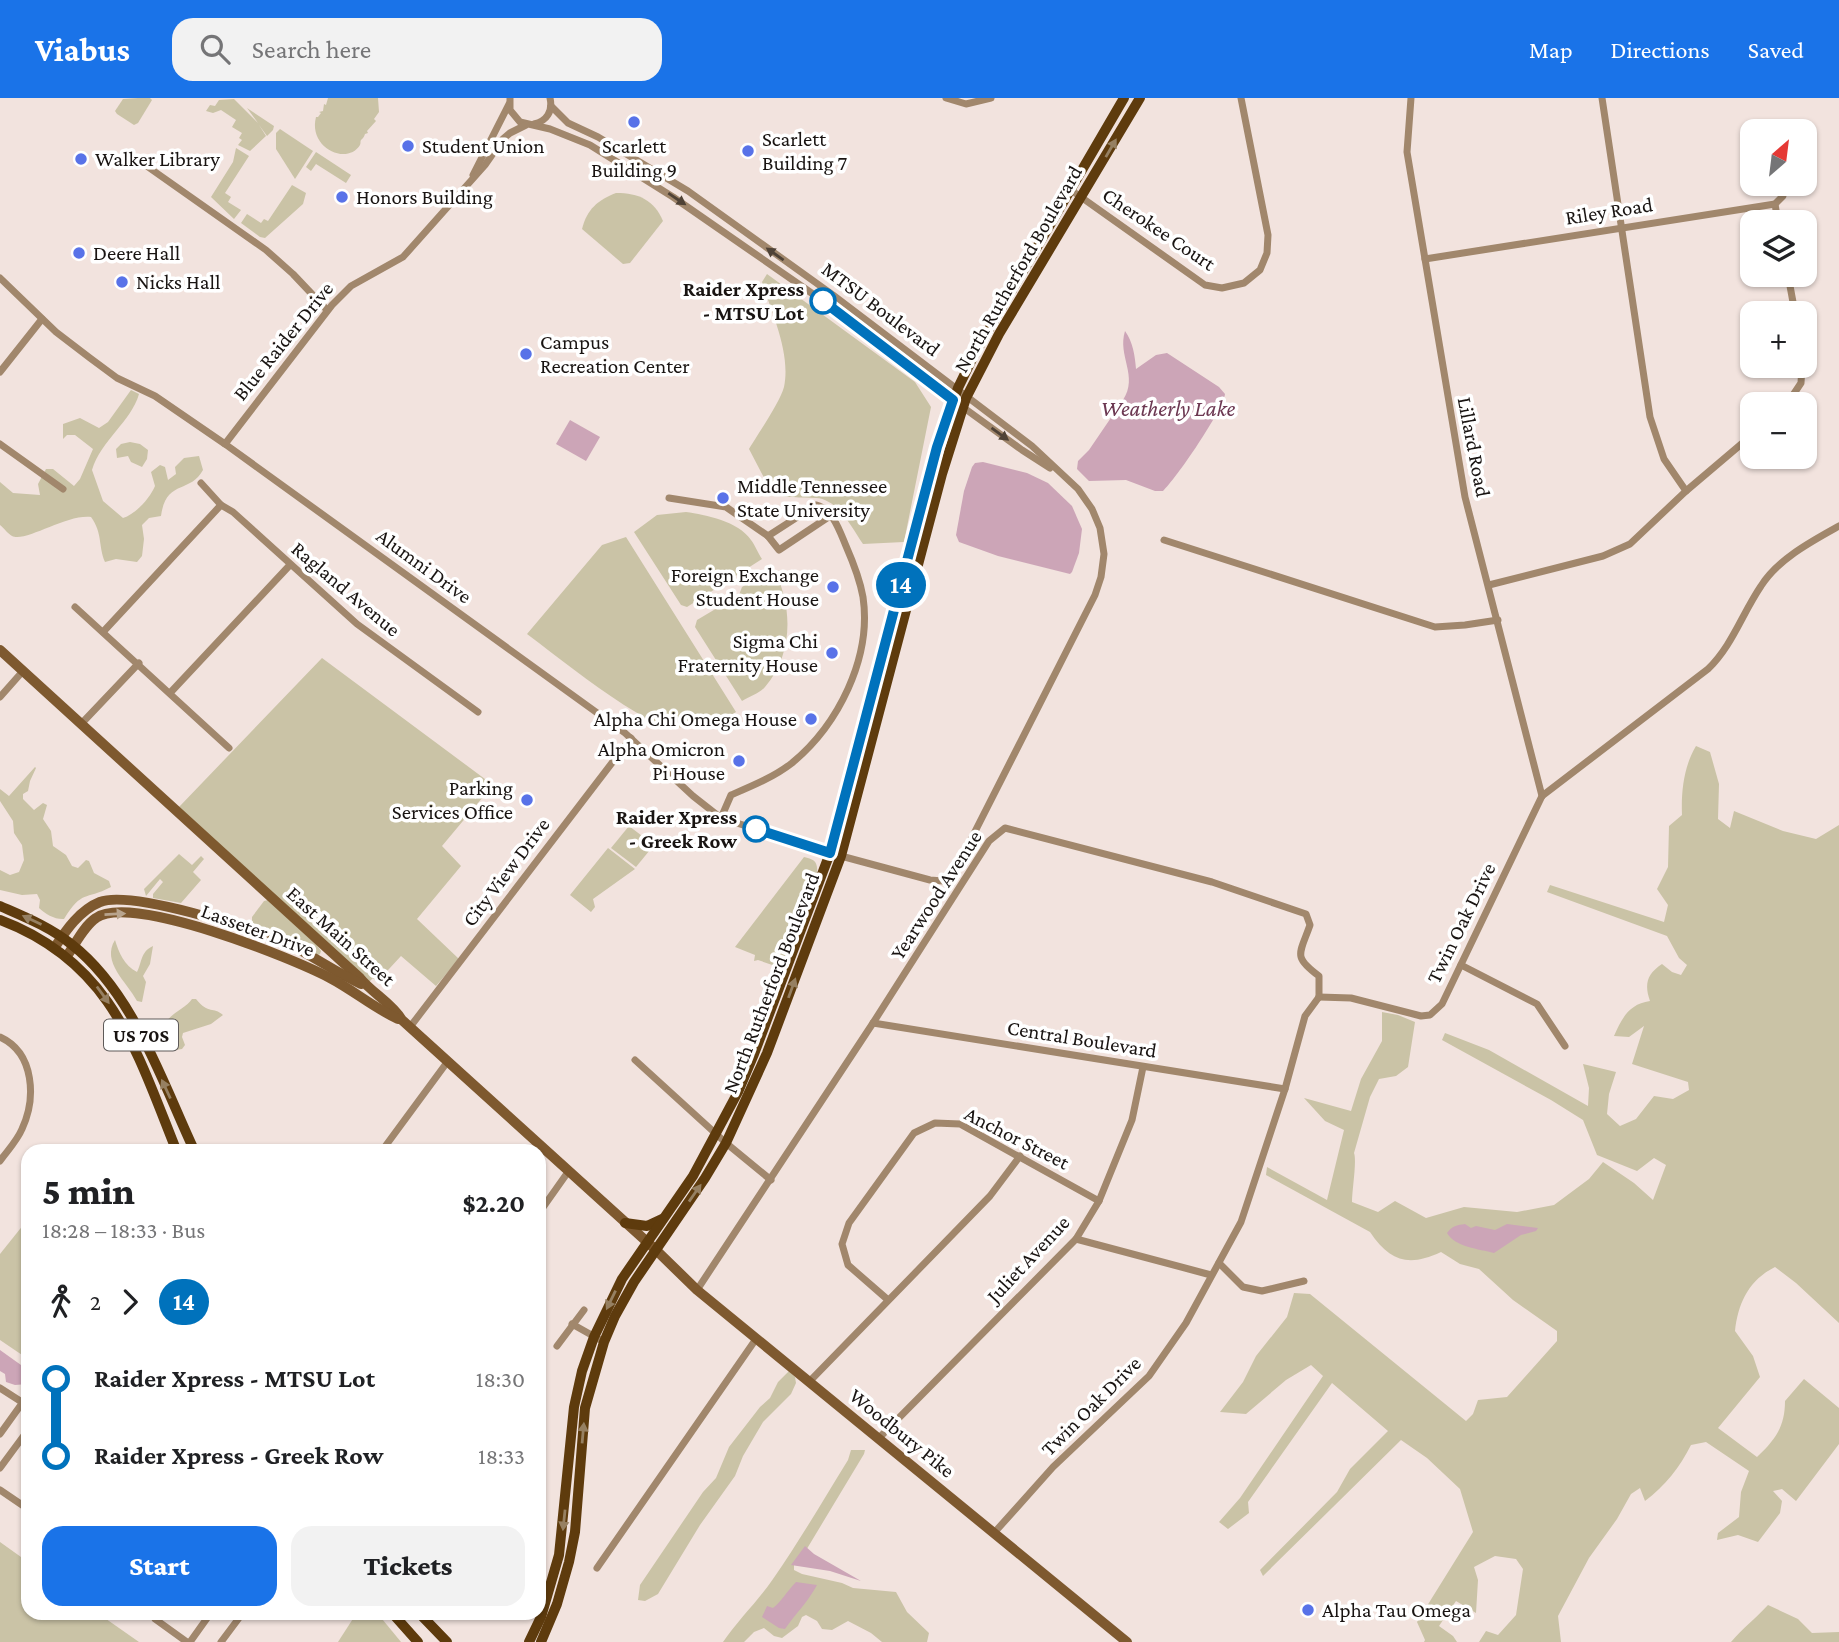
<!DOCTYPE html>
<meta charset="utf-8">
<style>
body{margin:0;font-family:"Crimson Pro",serif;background:#f2f2f2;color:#202124;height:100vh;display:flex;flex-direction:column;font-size:26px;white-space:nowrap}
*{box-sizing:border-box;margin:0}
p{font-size:23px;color:#757577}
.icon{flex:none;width:38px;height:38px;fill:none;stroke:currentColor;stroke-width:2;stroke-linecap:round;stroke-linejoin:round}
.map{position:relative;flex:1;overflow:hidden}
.details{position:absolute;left:21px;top:1046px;width:525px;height:476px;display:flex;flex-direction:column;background:#fff;border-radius:21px;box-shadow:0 2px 5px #0004}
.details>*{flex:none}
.badge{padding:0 14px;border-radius:23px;font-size:24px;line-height:46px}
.needle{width:46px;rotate:28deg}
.fabs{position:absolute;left:1740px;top:21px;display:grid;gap:14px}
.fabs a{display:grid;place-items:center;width:77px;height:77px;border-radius:14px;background:#fff;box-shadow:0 2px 5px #0004;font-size:35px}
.map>.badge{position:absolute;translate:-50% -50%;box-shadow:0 0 0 4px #fff}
.legs{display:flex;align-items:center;gap:10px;height:77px;padding:0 21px;font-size:23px}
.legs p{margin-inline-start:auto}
.overview{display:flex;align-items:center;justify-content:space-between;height:119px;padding:0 21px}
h1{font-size:38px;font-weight:800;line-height:52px}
.action{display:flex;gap:14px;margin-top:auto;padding:14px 21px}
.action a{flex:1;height:80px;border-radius:21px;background:#1a73e8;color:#fff;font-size:28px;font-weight:800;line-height:80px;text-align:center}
.action a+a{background:#f2f2f2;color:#202124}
ul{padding:0 21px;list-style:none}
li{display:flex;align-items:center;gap:24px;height:77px;font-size:26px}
li i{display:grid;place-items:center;width:10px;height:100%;margin:0 9px;background:currentColor}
li i::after{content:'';width:18px;height:18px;margin:-9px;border:5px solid;border-radius:50%;background:#fff}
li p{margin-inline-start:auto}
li:first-child i{background:linear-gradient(#0000 50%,currentColor 0)}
li:last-child i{background:linear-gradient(currentColor 50%,#0000 0)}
header{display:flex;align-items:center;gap:42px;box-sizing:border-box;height:98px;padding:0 35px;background:#1a73e8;color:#fff}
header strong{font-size:33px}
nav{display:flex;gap:38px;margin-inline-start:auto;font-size:24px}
.search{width:490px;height:63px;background:#f2f2f2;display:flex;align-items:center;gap:18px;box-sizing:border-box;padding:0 24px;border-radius:21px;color:#757577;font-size:26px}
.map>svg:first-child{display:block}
.green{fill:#cac3a6}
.water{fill:#cca5b7}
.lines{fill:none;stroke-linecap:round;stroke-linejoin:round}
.street{stroke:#a1876c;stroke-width:7}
.secondary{stroke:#7e592f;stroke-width:10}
.primary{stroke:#5e3b0d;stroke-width:10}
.oneway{fill:#968062}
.oneway2{fill:#4f4236}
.oneway3{fill:#b8a48d}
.line-1-casing{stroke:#fff;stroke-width:16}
.line-1{stroke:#0072bc;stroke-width:10}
.poi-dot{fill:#5872e8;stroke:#fff;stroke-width:2.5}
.stop-1-dot{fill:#fff;stroke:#0072bc;stroke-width:3.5}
.labels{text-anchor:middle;stroke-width:7;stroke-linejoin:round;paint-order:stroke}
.shield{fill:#fff;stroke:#5e5a59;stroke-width:2}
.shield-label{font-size:19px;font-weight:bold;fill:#191412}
.poi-label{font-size:21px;fill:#191412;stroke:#fff;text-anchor:start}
.street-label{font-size:21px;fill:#191412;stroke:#fff}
.stop-label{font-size:21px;font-weight:bold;fill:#191412;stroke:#fff;text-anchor:end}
.water-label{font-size:23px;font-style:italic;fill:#6c3852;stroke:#fff}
</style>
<header>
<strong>Viabus</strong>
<div class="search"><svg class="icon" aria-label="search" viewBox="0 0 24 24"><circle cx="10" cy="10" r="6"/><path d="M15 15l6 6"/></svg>Search here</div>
<nav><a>Map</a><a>Directions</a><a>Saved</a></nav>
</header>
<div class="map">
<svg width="1839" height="1544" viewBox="0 0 1839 1544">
<rect width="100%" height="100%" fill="#f2e3de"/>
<!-- green -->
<g class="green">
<path d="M138 0H150L152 2 138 25 134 27 117 16 115 13 123 1Z"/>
<path d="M328 0H378L379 14 374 21 376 23 367 33 368 35 365 36C364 39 363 40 361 42 360 43 361 45 360 47 347 68 308 50 316 19H318L321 15 319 14 323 13 324 6 326 7Z"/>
<path d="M234 1 258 25 247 10 274 28 273 32 267 38 259 27 266 38 250 53 238 47 242 42 239 40 242 35 232 29 236 22 221 12 213 15 206 13 210 7 215 8 219 2Z"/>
<path d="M280 31 313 53 295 81 276 51V35Z"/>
<path d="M236 50 249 58 225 95 231 99 228 104 241 112 234 121 211 99 233 64Z"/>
<path d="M316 54 351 77 346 85 316 66 311 73 306 69Z"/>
<path d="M292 87 306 95 303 106 265 140 260 139 241 125 247 116 261 125 264 121 268 123Z"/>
<path d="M616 95C639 95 654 102 663 123L630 165 623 166 582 131C587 111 598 102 616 95Z"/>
<path d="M767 176 915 284 931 309 904 444 863 446C852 430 838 401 816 400 800 399 787 401 772 395L749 351C758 336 780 304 784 289 791 255 772 216 762 184Z"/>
<path d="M131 292 139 296C131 324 101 342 92 372L103 403 123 420C136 416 150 400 155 388L151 374 160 367 165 369 168 382 176 376 175 369 184 360 199 358 203 372C190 396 166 381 161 418L149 420 142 427 144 441 142 458 137 464 116 461 105 464C98 447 103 436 91 419 66 416 25 445 12 438 8 436 4 430 0 427V384L13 395 40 397 38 386 46 371H53L74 388 80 381 93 351 75 337H67L63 341V326L80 320 99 330 108 324Z"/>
<path d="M130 344 140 346 148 352 147 361 142 369 131 364 128 358 117 360 116 351 121 346Z"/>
<path d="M686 414C706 417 738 423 751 442 755 447 758 455 762 461L687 509 681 507 634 434 657 417Z"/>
<path d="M626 439 736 614C716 628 681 634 657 626 646 622 635 613 624 607 590 585 559 560 527 536L602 447Z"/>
<path d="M773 470C793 506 794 556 765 589 760 595 749 599 742 603L695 529 697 522 739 497 742 489Z"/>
<path d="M322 560 493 687 442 748 461 768 417 821 459 861 436 888 401 858 377 884 373 880 369 884 179 709Z"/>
<path d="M1696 648 1710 654 1719 686 1718 721 1730 730 1734 713 1783 733 1816 741 1839 727V1225L1796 1185 1775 1169C1749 1182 1738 1205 1735 1233L1753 1258 1760 1279 1718 1330 1757 1359C1775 1342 1785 1329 1785 1303L1804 1281 1839 1310V1346L1796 1403 1782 1391 1773 1393 1782 1403 1780 1415 1758 1444 1738 1437 1717 1442 1718 1435 1739 1419 1741 1394 1749 1373 1706 1344 1691 1347C1680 1369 1665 1388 1645 1403L1640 1390 1631 1396 1617 1421 1589 1460 1558 1518 1561 1544H1479L1486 1533 1498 1537 1516 1517 1523 1471 1516 1461 1495 1458 1474 1469 1478 1482 1476 1515 1456 1503 1439 1528 1453 1538 1457 1544H1424L1425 1542 1417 1524 1473 1434 1460 1391 1427 1360 1401 1342 1263 1478 1260 1472 1337 1394 1350 1371 1388 1333 1332 1285 1248 1404 1249 1415 1228 1431 1219 1424 1240 1400 1323 1278 1311 1267 1286 1282 1246 1316 1220 1314 1243 1284 1256 1258 1287 1219 1294 1195 1310 1196 1466 1323 1473 1316 1478 1302 1507 1299 1557 1243V1233L1513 1202 1479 1171 1460 1166 1441 1154C1409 1169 1390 1164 1370 1134L1266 1077 1267 1069 1327 1102 1344 1032 1325 1023 1304 1000 1351 1013 1361 981 1382 943V914L1398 917 1415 924 1408 969 1396 978 1379 981 1370 999 1354 1055C1357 1063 1352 1092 1352 1104L1378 1114 1395 1103 1426 1120 1464 1109 1517 1114 1554 1107 1589 1081 1603 1064 1634 1085 1653 1102 1666 1067 1654 1060 1637 1073 1597 1057 1583 1022 1551 1002 1442 942 1445 935 1489 952 1588 1008 1589 990 1583 966 1616 974 1609 996 1607 1016 1620 1028 1636 1021 1654 998 1673 1001 1689 992 1688 984 1632 966 1644 928 1629 939 1614 938C1622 920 1629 906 1650 903 1644 886 1647 876 1662 866L1672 874 1681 877 1687 867 1679 860 1667 838 1547 794 1550 787 1664 824 1668 807 1657 791 1668 769 1669 728 1682 717C1681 693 1684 668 1696 648Z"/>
<path d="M35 669 36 670 30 683 28 693 23 696V701L34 712 43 705 47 707 43 721 51 733 53 748 66 757 72 768 78 770 86 762 89 763 94 775 109 783 111 789C84 803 83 791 64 821 56 822 45 816 39 810L40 802 37 796 22 797 0 792V772L10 777 19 774 24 762 22 747 14 735 13 723 0 703V691L9 698Z"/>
<path d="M629 728 654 747 636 769 611 750Z"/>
<path d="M608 750 635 771 593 801 595 809 591 814 570 797Z"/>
<path d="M179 756 192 767 201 758 204 761 193 774 201 782 181 805 153 800V796L163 784 160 781 146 798 144 791Z"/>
<path d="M804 759C813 761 818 763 817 774L781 870 758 862 754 863 755 857 735 849Z"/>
<path d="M268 802 316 846 321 853 320 856 318 857 252 826V819L264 803Z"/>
<path d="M115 842C119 855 124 867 137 874 142 865 140 854 153 848L150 866 143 878 146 884 142 904 137 903C127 884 101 864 115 842Z"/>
<path d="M192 901H196C209 917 213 908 223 917L211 926 183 935 182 939 185 947 182 951 176 952 165 945C155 918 184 914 192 901Z"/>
<path d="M28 1121V1261L0 1242V1156Z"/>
<path d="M789 1273 795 1279 796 1285 791 1296 763 1324 743 1358 735 1378 700 1427 658 1496 645 1503 638 1502 640 1487 703 1394 716 1380 729 1349 760 1309 770 1300 778 1284Z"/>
<path d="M851 1352H865L864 1356 805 1454 794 1465V1472L802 1476 842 1485 853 1490 896 1494 907 1514 929 1535 927 1544H882L871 1535 848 1523 832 1532 822 1531 817 1523 806 1517 802 1519 798 1528 782 1540 774 1538 764 1530 754 1534 744 1544H723C738 1522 758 1503 773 1481 800 1442 824 1401 848 1362Z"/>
<path d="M0 1444 28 1464V1516H99L139 1544H0Z"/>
<path d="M1768 1507 1798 1521 1812 1535 1839 1534V1544H1731C1743 1530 1755 1521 1768 1507Z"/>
<path d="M356 1516H378L401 1544H338Z"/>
</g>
<!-- water -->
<g class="water">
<path d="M1125 233C1133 244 1135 258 1136 271L1156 257 1167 255 1219 289 1225 296C1223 312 1176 381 1163 393H1155L1126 382 1089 383 1077 371 1078 363 1089 352 1121 305 1115 302H1123C1139 278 1117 258 1125 233Z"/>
<path d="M570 322 600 339 586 363 556 346Z"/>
<path d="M983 364 1027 375 1048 385 1072 408 1082 431 1079 455 1072 474 1070 476 998 458 959 444 956 437 964 393 972 369 975 365Z"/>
<path d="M1465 1126 1471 1130 1476 1128 1495 1132 1507 1126 1538 1130 1536 1133 1521 1137 1494 1155C1479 1151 1455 1149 1447 1135 1452 1128 1457 1127 1465 1126Z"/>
<path d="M0 1252 28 1272V1286L15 1287 6 1284 5 1276 0 1273Z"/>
<path d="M805 1448 814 1456 861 1483 830 1473 791 1467Z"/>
<path d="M796 1484 817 1487C808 1504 796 1515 785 1531L779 1530 762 1519 767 1508 773 1510C782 1503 787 1493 796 1484Z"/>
</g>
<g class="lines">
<!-- street -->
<g class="street">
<path d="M510 0V12L520 24 550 31 590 47 673 99 823 203 953 302 1022 352 1050 370"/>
<path d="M946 0 966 6 991 0"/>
<path d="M1411 0 1407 54 1465 399 1542 698"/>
<path d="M1602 0 1650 319 1664 361 1686 393"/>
<path d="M534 26C547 23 553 13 550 0"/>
<path d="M141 64 266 152 293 176 327 212"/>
<path d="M473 77 509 6"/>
<path d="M1071 92 1205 187 1222 190 1244 185 1260 172 1267 155 1268 137 1241 0"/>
<path d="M1775 106 1778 124"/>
<path d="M1425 161 1775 106 1783 98V86"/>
<path d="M1788 177 1795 215"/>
<path d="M0 180 56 234 90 260 117 280 155 298 225 346 625 635 693 698 721 720 841 758 930 782 943 783 952 778 958 767 1095 497 1101 479 1104 456 1100 430 1092 411 1078 391 1032 348 833 197 688 93 598 39 568 25 551 8"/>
<path d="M0 274 42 221"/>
<path d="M1787 306 1801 285 1802 268"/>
<path d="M0 346 63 391"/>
<path d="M225 346 332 207 351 188 403 159 485 67 503 41 510 35 526 27"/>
<path d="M201 385 221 407 233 414 357 526 478 614"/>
<path d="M669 400 726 409 768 438"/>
<path d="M1164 442 1435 529 1465 527 1498 522"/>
<path d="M1489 487 1603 458 1630 446 1686 393 1752 337"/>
<path d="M75 509 229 650"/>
<path d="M103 534 221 407"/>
<path d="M170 595 289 468"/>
<path d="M0 599 23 573"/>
<path d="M82 625 139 565"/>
<path d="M721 720 731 697C752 688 774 679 792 665 838 627 872 560 863 499 860 482 853 464 846 448 840 434 833 411 816 407L768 438 779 452 830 418"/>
<path d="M1461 867 1537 906 1565 948"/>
<path d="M1319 899 1351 900 1421 918 1430 917 1442 906 1542 698 1708 571C1732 548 1742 516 1761 488 1778 461 1812 443 1839 428"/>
<path d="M873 925 1285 991"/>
<path d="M410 929 631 640"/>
<path d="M0 939C35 955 36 1001 22 1031 17 1043 7 1053 0 1063"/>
<path d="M635 962 726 1045 771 1082"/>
<path d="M381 1054 448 963"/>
<path d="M539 1115 568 1074"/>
<path d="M1076 1141 1211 1177"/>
<path d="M1219 1165 1243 1189 1262 1193 1304 1183"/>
<path d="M697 1192 873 925 989 743 1005 730 1212 784 1306 816 1310 827C1300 856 1292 858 1319 878V899"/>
<path d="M887 1201 848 1167 842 1146 849 1125 914 1035 935 1025 960 1026 1099 1103"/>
<path d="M572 1226 604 1244"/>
<path d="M557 1248 584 1212"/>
<path d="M809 1284 990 1098 1020 1058"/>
<path d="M0 1290 28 1308"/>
<path d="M0 1336 23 1304"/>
<path d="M879 1340 1076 1141 1099 1103 1132 1022 1143 969"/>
<path d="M0 1370 28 1332"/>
<path d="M0 1392 28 1411"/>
<path d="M994 1435 1053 1369 1149 1278 1186 1225 1241 1124 1285 991 1305 918 1319 899"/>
<path d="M597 1470 756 1241"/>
<path d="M154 1516 155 1521 187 1544"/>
<path d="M190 1544 210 1516"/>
<path d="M221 1544 242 1516"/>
</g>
<!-- secondary -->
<g class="secondary">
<path d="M0 552 360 880C372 895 392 905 402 922L656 1152 697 1192 1127 1544"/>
<path d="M55 849C66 832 80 812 100 804 131 792 253 831 286 845 312 857 335 874 361 886"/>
<path d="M67 858C76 845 84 828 96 820 131 795 292 860 330 880 353 892 374 910 398 921"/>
</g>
<!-- primary -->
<g class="primary">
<path d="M0 808C25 819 50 829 71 846 134 895 162 984 195 1054"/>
<path d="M0 822C112 864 136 952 177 1054"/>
<path d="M625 1125 647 1128 662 1121"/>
<path d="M393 1516 418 1544"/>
<path d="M420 1516 447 1544"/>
<path d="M529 1544 541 1519 559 1457 574 1309 582 1273 594 1239 622 1181 693 1078 738 994 754 956 830 755 937 350 958 290 974 257 1124 0"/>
<path d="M541 1544 557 1506 569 1464 575 1434 585 1310 604 1244 615 1218 634 1184 705 1080 726 1045 767 955 841 758 942 376 966 300 999 236 1140 0"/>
</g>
</g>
<!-- one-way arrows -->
<defs><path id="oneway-solid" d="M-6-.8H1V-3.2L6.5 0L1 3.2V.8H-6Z" transform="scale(1.75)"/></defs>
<g class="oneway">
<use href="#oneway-solid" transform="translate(1111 50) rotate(-60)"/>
<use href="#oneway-solid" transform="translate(32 822) rotate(-155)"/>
<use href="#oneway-solid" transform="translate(792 890) rotate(-70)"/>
<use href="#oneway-solid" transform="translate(103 897) rotate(54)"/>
<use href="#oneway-solid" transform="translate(166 991) rotate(-115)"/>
<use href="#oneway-solid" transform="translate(695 1095) rotate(-55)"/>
<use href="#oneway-solid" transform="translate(611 1202) rotate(116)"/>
<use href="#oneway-solid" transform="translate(583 1335) rotate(-85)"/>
<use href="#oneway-solid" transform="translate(564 1422) rotate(96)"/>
</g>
<g class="oneway2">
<use href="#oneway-solid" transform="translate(677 101) rotate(34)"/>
<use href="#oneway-solid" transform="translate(775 156) rotate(-145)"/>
<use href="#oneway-solid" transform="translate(1000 336) rotate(36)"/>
</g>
<use class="oneway3" href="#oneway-solid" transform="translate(115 816) rotate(-3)"/>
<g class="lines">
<defs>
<path id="line-1" d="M756 731 830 755 937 349 953 302 823 203"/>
</defs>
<!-- line-1 casing -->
<use href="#line-1" class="line-1-casing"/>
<!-- line-1 -->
<use href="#line-1" class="line-1"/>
</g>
<!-- markers -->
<g class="poi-dot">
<circle cx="634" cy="24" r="7"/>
<circle cx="408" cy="48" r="7"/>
<circle cx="748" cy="53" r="7"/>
<circle cx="81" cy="61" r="7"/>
<circle cx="342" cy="99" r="7"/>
<circle cx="79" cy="155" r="7"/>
<circle cx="122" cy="184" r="7"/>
<circle cx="526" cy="256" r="7"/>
<circle cx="723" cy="400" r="7"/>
<circle cx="833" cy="489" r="7"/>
<circle cx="832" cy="555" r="7"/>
<circle cx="811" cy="621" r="7"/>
<circle cx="739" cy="663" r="7"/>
<circle cx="527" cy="702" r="7"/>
<circle cx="1308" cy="1512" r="7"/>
</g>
<g class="stop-1-dot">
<circle cx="823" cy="203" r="12"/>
<circle cx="756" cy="731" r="12"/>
</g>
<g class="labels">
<!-- shield labels -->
<rect class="shield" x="104" y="921.5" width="74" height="31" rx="5"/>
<g class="shield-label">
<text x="141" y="944">US 70S</text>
</g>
<!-- poi labels -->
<g class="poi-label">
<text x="762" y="48">Scarlett<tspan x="762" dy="24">Building 7</tspan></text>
<text x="422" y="55">Student Union</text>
<text x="634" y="55" text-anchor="middle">Scarlett<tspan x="634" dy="24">Building 9</tspan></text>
<text x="95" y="68">Walker Library</text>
<text x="356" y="106">Honors Building</text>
<text x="93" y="162">Deere Hall</text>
<text x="136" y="191">Nicks Hall</text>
<text x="540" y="251">Campus<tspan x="540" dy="24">Recreation Center</tspan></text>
<text x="737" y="395">Middle Tennessee<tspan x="737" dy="24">State University</tspan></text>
<text x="819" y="484" text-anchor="end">Foreign Exchange<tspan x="819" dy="24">Student House</tspan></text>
<text x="818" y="550" text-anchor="end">Sigma Chi<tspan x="818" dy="24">Fraternity House</tspan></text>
<text x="797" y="628" text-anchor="end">Alpha Chi Omega House</text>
<text x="725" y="658" text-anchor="end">Alpha Omicron<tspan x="725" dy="24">Pi House</tspan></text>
<text x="513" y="697" text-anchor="end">Parking<tspan x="513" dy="24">Services Office</tspan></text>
<text x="1322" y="1519">Alpha Tau Omega</text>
</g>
<!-- street labels -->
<g class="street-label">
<text transform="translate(1609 113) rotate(-9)" y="7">Riley Road</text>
<text transform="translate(1159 131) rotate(34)" y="7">Cherokee Court</text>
<text transform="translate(1018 171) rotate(-60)" y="7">North Rutherford Boulevard</text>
<text transform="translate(881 211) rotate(37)" y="7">MTSU Boulevard</text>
<text transform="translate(283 243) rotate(-51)" y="7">Blue Raider Drive</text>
<text transform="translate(1474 349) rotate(79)" y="7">Lillard Road</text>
<text transform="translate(424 468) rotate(36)" y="7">Alumni Drive</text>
<text transform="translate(346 491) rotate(40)" y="7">Ragland Avenue</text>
<text transform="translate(506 774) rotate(-53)" y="7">City View Drive</text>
<text transform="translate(936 797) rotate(-57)" y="7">Yearwood Avenue</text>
<text transform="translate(1461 825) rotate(-64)" y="7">Twin Oak Drive</text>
<text transform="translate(258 832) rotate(20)" y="7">Lasseter Drive</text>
<text transform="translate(341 838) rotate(42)" y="7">East Main Street</text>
<text transform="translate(771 885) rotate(-69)" y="7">North Rutherford Boulevard</text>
<text transform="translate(1082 941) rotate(9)" y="7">Central Boulevard</text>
<text transform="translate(1017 1040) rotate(27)" y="7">Anchor Street</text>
<text transform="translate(1028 1161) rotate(-47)" y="7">Juliet Avenue</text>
<text transform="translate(1091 1308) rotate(-45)" y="7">Twin Oak Drive</text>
<text transform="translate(902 1335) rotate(39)" y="7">Woodbury Pike</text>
</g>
<!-- stop labels -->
<g class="stop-label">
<text x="804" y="198">Raider Xpress<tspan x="804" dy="24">- MTSU Lot</tspan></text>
<text x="737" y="726">Raider Xpress<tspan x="737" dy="24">- Greek Row</tspan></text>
</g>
<!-- water labels -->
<g class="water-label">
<text x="1168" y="318">Weatherly Lake</text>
</g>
</g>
</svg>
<div class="fabs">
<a><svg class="needle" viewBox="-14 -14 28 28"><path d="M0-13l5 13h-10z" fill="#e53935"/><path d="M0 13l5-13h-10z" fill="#757577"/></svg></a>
<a><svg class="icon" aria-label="layers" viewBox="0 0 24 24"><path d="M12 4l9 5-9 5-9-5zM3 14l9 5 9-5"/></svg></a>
<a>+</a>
<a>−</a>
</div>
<b class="badge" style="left:901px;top:487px;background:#0072bc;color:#fff">14</b>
<section class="details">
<div class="overview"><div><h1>5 min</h1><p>18:28 – 18:33 · Bus</p></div><b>$2.20</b></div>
<div class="legs"><svg class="icon" aria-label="walk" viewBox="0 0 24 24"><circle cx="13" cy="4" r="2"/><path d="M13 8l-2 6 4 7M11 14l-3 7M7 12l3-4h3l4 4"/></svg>2<svg class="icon" aria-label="forward" viewBox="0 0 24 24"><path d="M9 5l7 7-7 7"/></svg><b class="badge" style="background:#0072bc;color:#fff">14</b></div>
<ul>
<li><i style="color:#0072bc"></i><b>Raider Xpress - MTSU Lot</b><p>18:30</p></li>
<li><i style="color:#0072bc"></i><b>Raider Xpress - Greek Row</b><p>18:33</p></li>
</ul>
<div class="action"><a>Start</a><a>Tickets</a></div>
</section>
</div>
